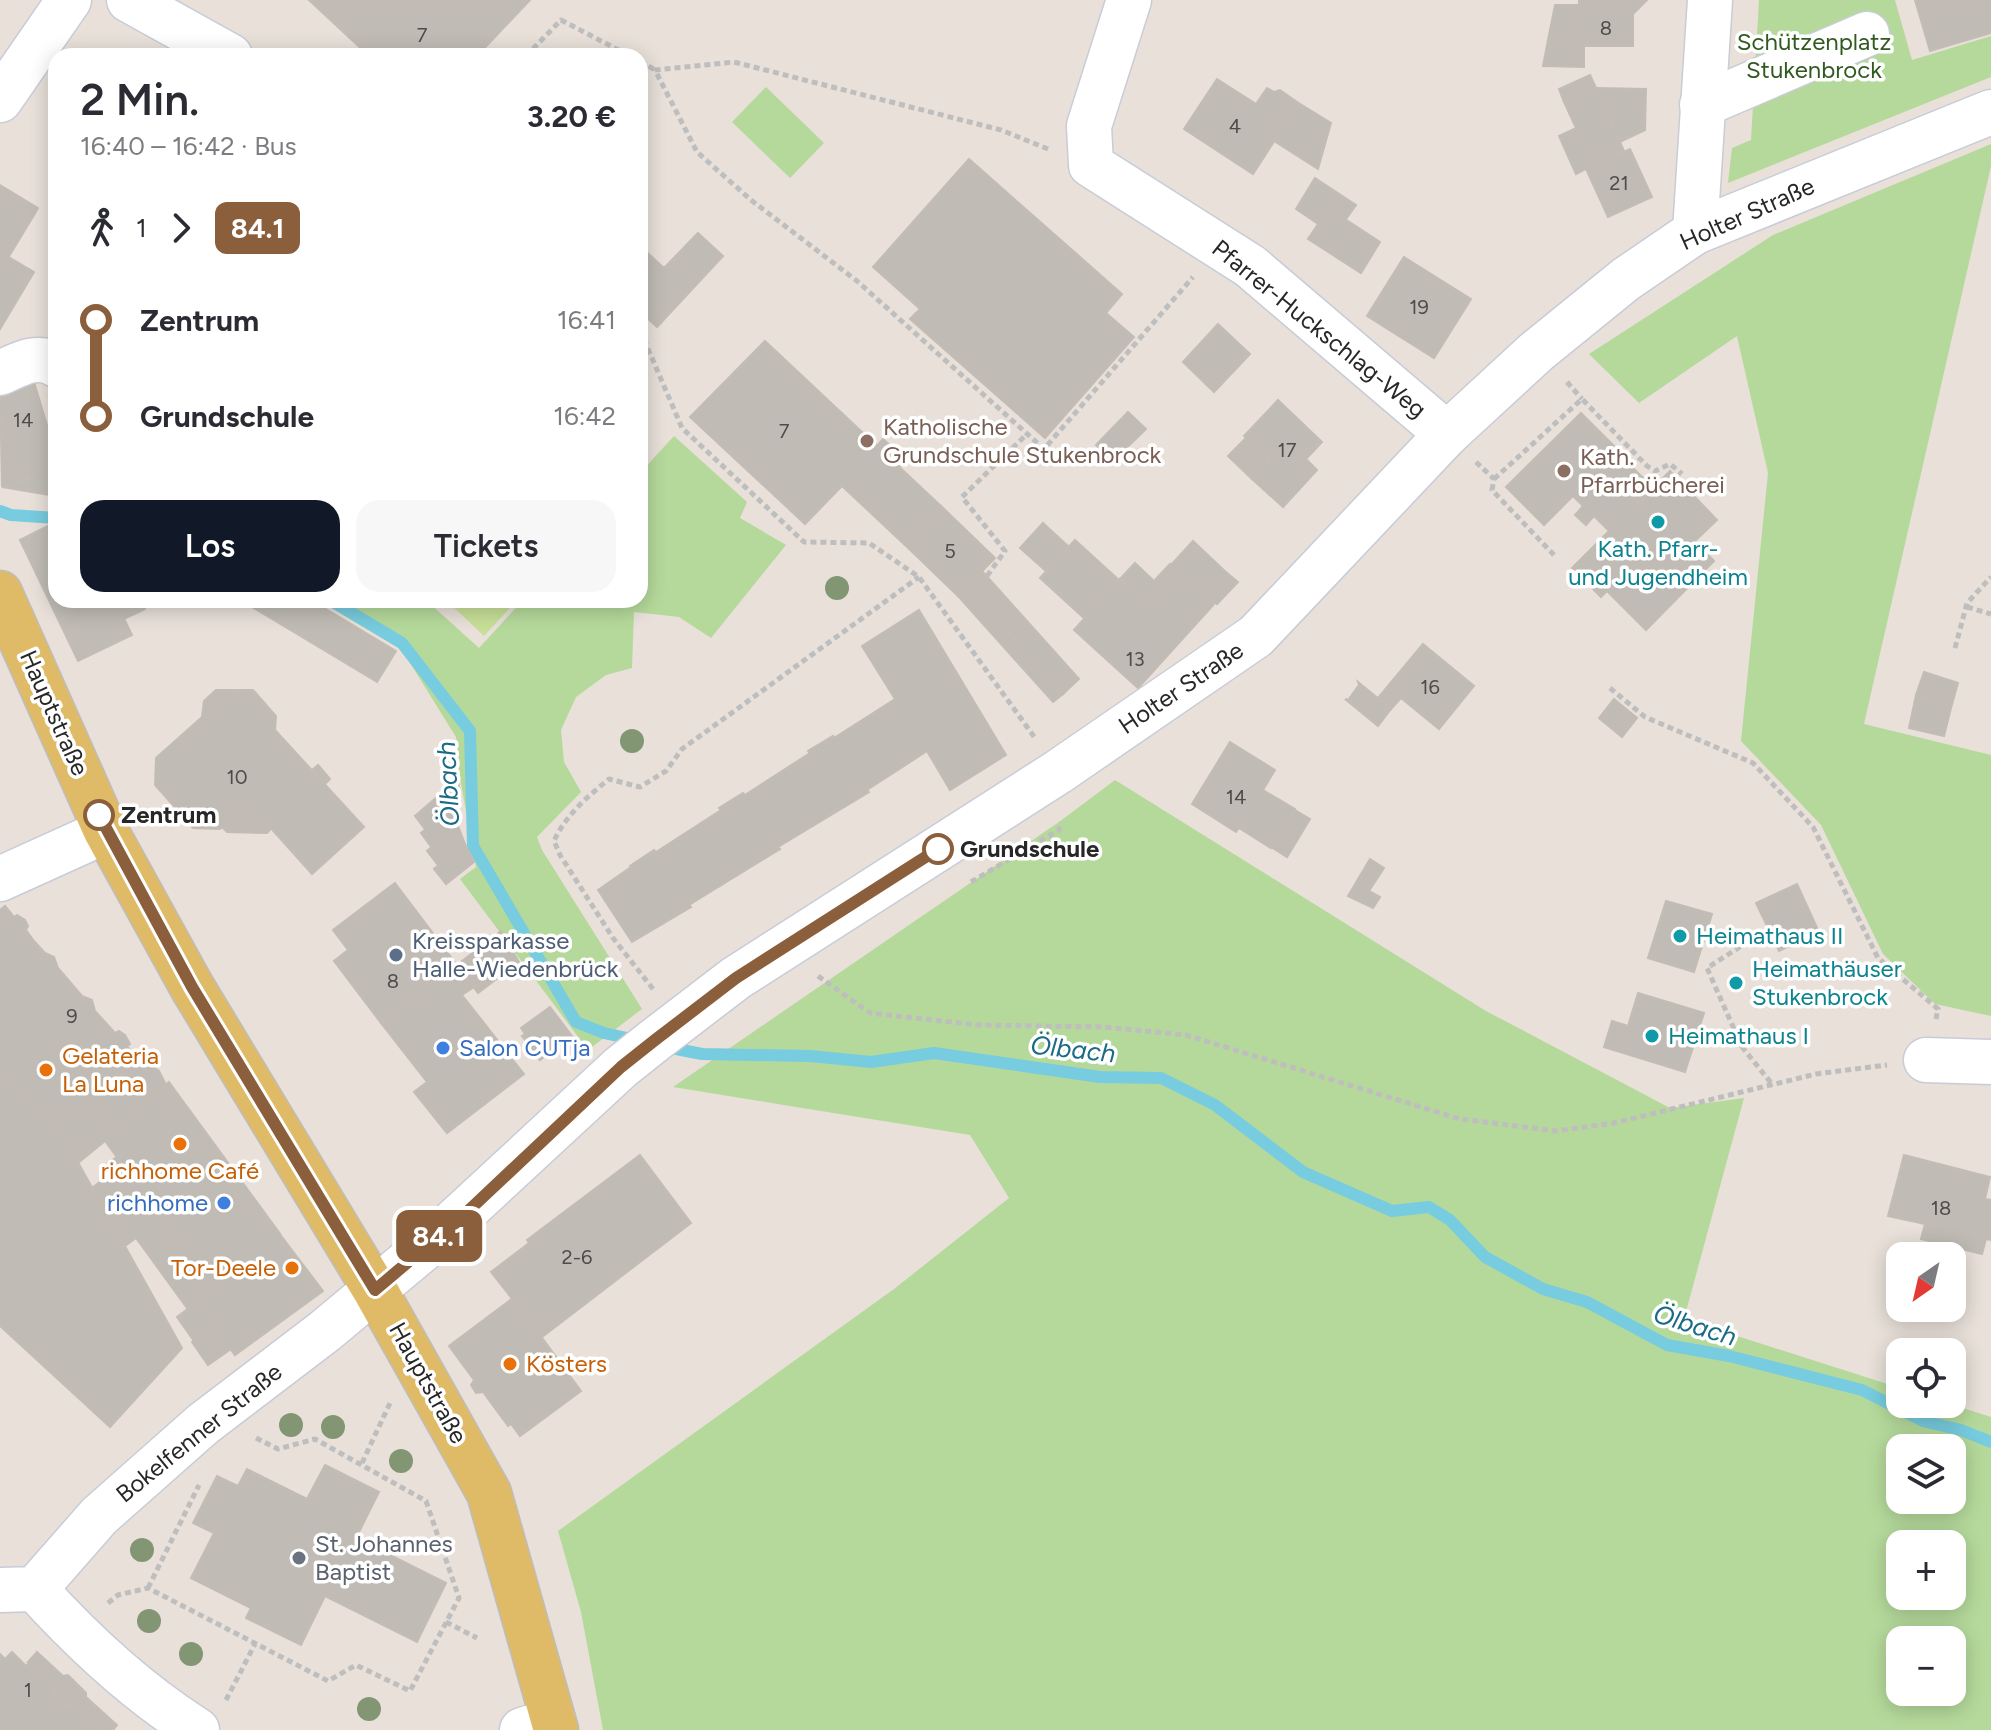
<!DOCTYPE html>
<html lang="de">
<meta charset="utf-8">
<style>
body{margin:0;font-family:Figtree,sans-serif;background:#f7f7f7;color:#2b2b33;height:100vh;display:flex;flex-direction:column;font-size:30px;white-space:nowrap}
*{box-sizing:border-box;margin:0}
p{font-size:26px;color:#7c7c81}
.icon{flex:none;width:44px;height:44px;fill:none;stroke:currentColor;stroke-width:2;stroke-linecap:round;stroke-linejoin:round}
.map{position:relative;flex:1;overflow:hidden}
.drawer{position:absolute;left:48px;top:48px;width:600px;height:560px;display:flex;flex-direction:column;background:#fff;border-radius:24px;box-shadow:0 4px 20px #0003}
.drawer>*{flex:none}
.badge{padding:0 16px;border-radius:12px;font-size:28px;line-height:52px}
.needle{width:52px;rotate:214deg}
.tools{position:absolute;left:1886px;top:1242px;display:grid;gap:16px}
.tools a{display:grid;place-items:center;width:80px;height:80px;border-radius:16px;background:#fff;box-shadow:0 4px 20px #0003;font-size:40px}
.map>.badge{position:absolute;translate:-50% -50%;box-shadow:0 0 0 4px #fff}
.legs{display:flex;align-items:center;gap:12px;height:88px;padding:0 32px;font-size:26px}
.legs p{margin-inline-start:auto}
.overview{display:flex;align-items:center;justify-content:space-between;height:136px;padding:0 32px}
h1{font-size:44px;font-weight:600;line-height:60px}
.primary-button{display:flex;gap:16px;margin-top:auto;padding:16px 32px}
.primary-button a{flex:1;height:92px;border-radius:24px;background:#111827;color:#fff;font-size:32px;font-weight:600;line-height:92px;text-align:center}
.primary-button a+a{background:#f7f7f7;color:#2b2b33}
ul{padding:0 32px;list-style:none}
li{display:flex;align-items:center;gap:28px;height:96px;font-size:30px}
li i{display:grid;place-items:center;width:12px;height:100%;margin:0 10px;background:currentColor}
li i::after{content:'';width:20px;height:20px;margin:-10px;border:6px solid;border-radius:50%;background:#fff}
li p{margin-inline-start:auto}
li:first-child i{background:linear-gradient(#0000 50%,currentColor 0)}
li:last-child i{background:linear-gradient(currentColor 50%,#0000 0)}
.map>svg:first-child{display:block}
.green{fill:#b5d99b;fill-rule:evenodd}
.pitch{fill:#c7df98}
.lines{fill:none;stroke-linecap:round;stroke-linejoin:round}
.stream{stroke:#77ccdf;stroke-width:12}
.building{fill:#c0bcb5;stroke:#c3bcb4;stroke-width:2}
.minor-casing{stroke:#c8ccd7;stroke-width:47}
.major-casing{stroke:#bebebe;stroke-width:47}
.path{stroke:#bebebe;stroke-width:5;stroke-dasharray:6 4;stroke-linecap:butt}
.minor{stroke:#fff;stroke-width:44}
.major{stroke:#dfba67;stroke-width:44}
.tree{fill:#839673}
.line-1-casing{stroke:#fff;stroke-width:18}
.line-1{stroke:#8b5e3c;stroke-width:12}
.education-dot{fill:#8d6e63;stroke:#fff;stroke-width:3}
.culture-dot{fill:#0f9aa8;stroke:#fff;stroke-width:3}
.stop-1-dot{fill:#fff;stroke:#8b5e3c;stroke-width:4}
.service-dot{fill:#5c6f8a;stroke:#fff;stroke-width:3}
.shop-dot{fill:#3f7fe0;stroke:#fff;stroke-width:3}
.food-dot{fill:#e8710a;stroke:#fff;stroke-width:3}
.worship-dot{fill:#6b7280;stroke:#fff;stroke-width:3}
.labels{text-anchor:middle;stroke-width:7;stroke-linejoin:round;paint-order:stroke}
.number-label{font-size:20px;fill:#4d4c4a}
.park-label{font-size:24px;fill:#315a20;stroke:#fff}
.street-label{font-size:24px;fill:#272727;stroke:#fff}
.education-label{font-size:24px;fill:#785e54;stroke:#fff;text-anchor:start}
.culture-label{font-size:24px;fill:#0d838f;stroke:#fff;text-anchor:start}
.stop-label{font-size:24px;font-weight:bold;fill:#272727;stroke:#fff;text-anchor:start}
.service-label{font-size:24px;fill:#4e5e75;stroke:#fff;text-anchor:start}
.shop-label{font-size:24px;fill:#366cbe;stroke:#fff;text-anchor:start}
.food-label{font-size:24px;fill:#c56008;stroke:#fff;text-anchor:start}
.worship-label{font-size:24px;fill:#5b616d;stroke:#fff;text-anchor:start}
.water-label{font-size:26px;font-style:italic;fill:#1b6a86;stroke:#fff}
</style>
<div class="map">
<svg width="1991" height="1730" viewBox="0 0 1991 1730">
<rect width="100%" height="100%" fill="#e8e0d9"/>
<!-- green -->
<g class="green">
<path d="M1759 0H1895L1912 60 1991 36V77L1728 183 1732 148 1751 140Z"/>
<path d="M766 87 824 143 790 178 732 122Z"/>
<path d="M1991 144V166L1864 724 1991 755V1016L1935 1004 1883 954 1821 825 1741 741 1768 473 1737 336 1639 403 1589 354 1773 235Z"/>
<path d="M674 436 747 502 740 518 786 545 711 638 679 617 634 612 632 668 606 675 576 697 561 730 564 762 581 792 537 837 542 850 642 1009 588 1050 460 879 476 867 459 772 456 737 402 650 318 600H426L479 648 523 600H640V473Z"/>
<path d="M1115 780 1486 1011 1670 1108 1744 1098 1684 1319 1900 1388V1404H1950L1991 1417V1730H603L581 1612 558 1531 894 1289 1009 1198 970 1135 673 1087 1059 822ZM1952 1448V1500H1900V1448ZM1952 1544V1596H1900V1544ZM1952 1640V1692H1900V1640Z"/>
</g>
<!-- pitch -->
<path class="pitch" d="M446 600H517L484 636Z"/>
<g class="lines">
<!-- stream -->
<g class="stream">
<path d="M0 511 11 515 56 518"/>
<path d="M330 600 402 643 470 731 473 846 576 1022 604 1033 636 1040"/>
<path d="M666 1047 702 1054 810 1056 871 1062 934 1053 1100 1077 1161 1078 1215 1105 1303 1172 1392 1211 1429 1207 1450 1220 1485 1257 1543 1289 1587 1302 1667 1345 1729 1356 1862 1390 1923 1421 1961 1430 1991 1442"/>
</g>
</g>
<!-- building -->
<g class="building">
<path d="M309 0H530L477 56H369Z"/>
<path d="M1579 0H1647L1633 14V46H1579Z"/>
<path d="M1915 0H1991V33L1930 51Z"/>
<path d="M1555 5H1579V41L1548 40Z"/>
<path d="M1548 40 1579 41V46H1584V67L1543 66Z"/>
<path d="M1590 75 1596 88 1564 102 1559 89Z"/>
<path d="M1217 79 1286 123 1253 174 1184 129Z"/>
<path d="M1267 88 1274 92 1280 90 1297 102 1284 122 1256 104Z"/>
<path d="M1596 88 1646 89 1645 130 1620 142Z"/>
<path d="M1596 88 1624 151 1593 165 1564 102Z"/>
<path d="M1297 102 1331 123 1318 169 1274 141Z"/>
<path d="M1576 128 1593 165 1576 174 1559 136Z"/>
<path d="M1630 149 1652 197 1608 217 1586 169Z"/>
<path d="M969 159 1122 294 1106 313 1134 337 1045 438 910 319 920 309 873 267Z"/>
<path d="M1315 178 1356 205 1344 222 1322 209 1314 221 1296 209Z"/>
<path d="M0 185 38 208 34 215 0 195Z"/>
<path d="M0 195 34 215 8 258 0 252Z"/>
<path d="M1322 209 1344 222 1345 219 1380 242 1361 273 1308 239 1318 224 1314 221Z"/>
<path d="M698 233 723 256 657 327 640 311V246L664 268Z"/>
<path d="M0 252 34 272 0 329Z"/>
<path d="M1404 257 1471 299 1434 358 1367 316Z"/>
<path d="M1218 324 1250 354 1214 392 1183 362Z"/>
<path d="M765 341 941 506 905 545 842 486 805 524 690 417Z"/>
<path d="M34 382 56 455V471L2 486 0 391Z"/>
<path d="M1278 400 1322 442 1306 459 1317 470 1283 507 1252 479 1270 460 1244 436Z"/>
<path d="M1128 412 1146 429 1113 461 1096 445Z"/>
<path d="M1581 413 1619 451 1602 468 1638 503 1670 471 1717 520 1695 541 1714 561 1646 630 1607 591 1601 597 1572 568 1609 531 1594 516 1586 525 1575 515 1583 506 1573 496 1544 525 1506 487Z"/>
<path d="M1246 438 1270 460 1252 479 1228 456Z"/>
<path d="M883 439 907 460 900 467 877 446Z"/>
<path d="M1617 452 1653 488 1638 503 1602 468Z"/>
<path d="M56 471V496L2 487Z"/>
<path d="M941 506 995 558 958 596 905 545Z"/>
<path d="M54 523 56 528V600H115L132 635 78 661 20 540Z"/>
<path d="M1043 523 1069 547 1046 571 1020 548Z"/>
<path d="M1075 540 1119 580 1085 619 1040 578Z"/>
<path d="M1193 541 1227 573 1207 595 1171 565Z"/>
<path d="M1135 563 1154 581 1170 564 1184 577 1153 610 1120 579Z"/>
<path d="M982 571 1079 679 1063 694 968 586Z"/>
<path d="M1227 573 1238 582 1217 604 1207 595Z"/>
<path d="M1185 575 1215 603 1138 688 1074 630 1120 579 1153 610Z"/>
<path d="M968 586 1063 694 1053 702 958 596Z"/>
<path d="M115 600H140L145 609 124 619Z"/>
<path d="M311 600 396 651 377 682 242 601Z"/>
<path d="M919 610 1006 755 950 790 927 751 867 790 869 792 778 847 780 849 689 905 691 907 632 942 598 890 631 867 630 866 654 850 656 852 721 810 719 808 743 793 745 795 810 753 808 751 833 736 834 738 895 699 862 646Z"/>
<path d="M1423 644 1474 686 1439 729 1401 698 1391 709 1378 698Z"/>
<path d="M1924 672 1958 683 1952 704 1916 695Z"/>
<path d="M1358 682 1391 709 1378 726 1345 699 1348 700 1359 685Z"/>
<path d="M216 690H239L230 698H223L210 709V717H202L204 701Z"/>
<path d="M239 690H253L276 716 275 730 364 827 312 874 260 816 255 821 243 808 220 829 193 828 155 785 156 758 202 717H210V709L223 698H230Z"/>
<path d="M1916 695 1952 704 1944 736 1909 728Z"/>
<path d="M1614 699 1637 718 1622 737 1599 718Z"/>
<path d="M1230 742 1275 770 1263 790 1295 809 1271 848 1239 828 1236 832 1192 804Z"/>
<path d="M318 765 330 779 325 784 312 770Z"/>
<path d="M459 778 458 804 425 829 415 816Z"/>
<path d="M458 804V826L432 848 421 833Z"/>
<path d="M243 808 255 821 260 816 271 829 267 833 227 832 222 827Z"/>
<path d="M1295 810 1310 819 1287 857 1271 847Z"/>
<path d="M458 826 465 844 438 865 427 851Z"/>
<path d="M465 844 474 862 446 884 434 869Z"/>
<path d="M1370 859 1384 868 1369 891 1380 897 1373 908 1348 896Z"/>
<path d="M395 883 457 965 381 1023 334 961 348 950 333 930Z"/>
<path d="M1797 884 1819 932 1779 951 1756 903Z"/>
<path d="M1666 901 1712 914 1694 972 1648 958Z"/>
<path d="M5 906 14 917 17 915 25 920 28 926 26 930 34 941 45 953 54 957 58 968 82 996 92 1000 95 1011 106 1023 115 1033 119 1031 125 1035 130 1044 127 1046 136 1057 126 1065 123 1074 111 1078 102 1086 97 1097 87 1099 57 1125 0 1073V910Z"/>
<path d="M501 931 519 962 478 993 457 965Z"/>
<path d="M457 965 474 987 462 995 524 1074 447 1133 414 1092 427 1082 381 1023Z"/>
<path d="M1638 993 1704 1013 1685 1072 1604 1047 1612 1021 1628 1026Z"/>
<path d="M550 1007 572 1036 540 1060 522 1036 525 1034 521 1028Z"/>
<path d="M138 1055 159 1071 166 1085 130 1114 134 1118 115 1133 86 1100 97 1097 102 1086 111 1078 123 1074 126 1065Z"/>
<path d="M0 1073 57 1125 182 1348 110 1427 0 1326Z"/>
<path d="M169 1082 281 1235 269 1220 260 1227 162 1092 132 1116 130 1114Z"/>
<path d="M162 1092 260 1227 269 1220 323 1291 235 1355 196 1301 212 1289 143 1193 130 1202 109 1172 121 1163 105 1141Z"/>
<path d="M86 1100 115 1133 78 1163 57 1125Z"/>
<path d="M640 1155 691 1223 542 1337 491 1272 529 1243 527 1240Z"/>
<path d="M1904 1155 1990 1177 1985 1199 1991 1200V1240L1986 1239 1982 1254 1921 1239 1925 1224 1888 1216Z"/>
<path d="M117 1157 121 1163 109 1172 104 1166Z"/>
<path d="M110 1174 130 1202 143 1193 212 1289 187 1308 136 1238 125 1246 92 1188Z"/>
<path d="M513 1298 581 1391 520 1436 511 1424 508 1426 483 1392 476 1393 471 1385 474 1380 449 1346Z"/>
<path d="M197 1302 215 1326 194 1341 177 1317Z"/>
<path d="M214 1327 231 1349 208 1365 192 1342Z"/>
<path d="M325 1465 379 1492 356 1538 446 1583 417 1642 325 1596 301 1645 246 1618 251 1608 191 1578 214 1533 193 1523 217 1476 238 1486 247 1469 307 1499Z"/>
<path d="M12 1652 26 1666 30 1662 55 1683V1698L64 1706 78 1703 103 1726 99 1730H0V1654L5 1659Z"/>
<path d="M37 1652 63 1676 68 1675 86 1693V1697L117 1725 113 1730H99L103 1726 78 1703 64 1706 55 1698V1683L30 1662H28Z"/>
</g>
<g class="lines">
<defs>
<g id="minor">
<path d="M129 0 230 56"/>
<path d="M1129 0 1089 126 1091 165 1250 266 1447 434"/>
<path d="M0 100 69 0"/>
<path d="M1702 105 1867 34"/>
<path d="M1695 232 1710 0"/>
<path d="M0 373C18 365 37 353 56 365"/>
<path d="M0 879 106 831"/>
<path d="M1926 1060 1991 1062"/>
<path d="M35 1589C83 1642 137 1692 197 1730"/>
<path d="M0 1590 35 1589 99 1516 203 1424 325 1331 434 1240 621 1067 655 1040 736 978 1058 772 1256 636 1447 434 1536 352 1626 279 1695 232 1991 112"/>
<path d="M522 1730 553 1720"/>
</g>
<path id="major" d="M0 593 106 831 192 987 375 1290 489 1493 556 1730"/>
</defs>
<!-- minor casing -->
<use href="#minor" class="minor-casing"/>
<!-- major casing -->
<use href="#major" class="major-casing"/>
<!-- path -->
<g class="path">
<path d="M526 56 561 20 630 56"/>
<path d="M640 61 655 70"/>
<path d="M1048 149 1001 130 734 62 655 70 697 152 751 200 857 281 1044 449 1193 277"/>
<path d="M640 330 682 428 804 542 869 543 919 577 1035 738"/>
<path d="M1567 382 1582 399"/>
<path d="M1476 462 1494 479 1492 490 1554 555"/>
<path d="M1494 479 1582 399 1647 466 1655 471 1670 464 1682 474"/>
<path d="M987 576 1005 551 962 497 1027 434"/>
<path d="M1967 607 1991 614"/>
<path d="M1955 648 1967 603 1991 577"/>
<path d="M1610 688 1645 717 1753 763 1813 827 1878 958 1938 1009 1936 1019"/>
<path d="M971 882 1059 830 1061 822"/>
<path d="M818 976 870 1013 978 1025 1104 1027 1186 1035 1460 1119 1556 1131 1614 1123 1816 1074 1887 1065"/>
<path d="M653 989 613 938 560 855 554 841C565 816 588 796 609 779L640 787 666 771 682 749 919 577"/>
<path d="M1703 1036 1742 1047 1772 1084"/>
<path d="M1742 1047 1707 968 1760 934"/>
<path d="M362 1463 390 1403"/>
<path d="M148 1588 199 1485"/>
<path d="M108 1603 118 1595 148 1588 328 1681 356 1665 410 1691 459 1598 426 1501 315 1439 278 1449 254 1437"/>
<path d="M446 1622 477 1638"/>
<path d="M226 1700 255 1644"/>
</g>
<!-- minor -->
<use href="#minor" class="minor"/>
<!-- major -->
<use href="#major" class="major"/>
</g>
<!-- trees -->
<g class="tree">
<circle cx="837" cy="588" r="12"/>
<circle cx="632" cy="741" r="12"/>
<circle cx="291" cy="1425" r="12"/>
<circle cx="333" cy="1427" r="12"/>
<circle cx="401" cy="1461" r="12"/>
<circle cx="142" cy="1550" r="12"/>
<circle cx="149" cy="1621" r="12"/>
<circle cx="191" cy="1654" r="12"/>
<circle cx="369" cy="1709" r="12"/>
</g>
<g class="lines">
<defs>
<path id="line-1" d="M99 815 192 987 375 1290 466 1213 621 1067 655 1040 736 978 938 849"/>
</defs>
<!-- line-1 casing -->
<use href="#line-1" class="line-1-casing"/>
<!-- line-1 -->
<use href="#line-1" class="line-1"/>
</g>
<!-- markers -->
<g class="education-dot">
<circle cx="867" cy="441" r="8"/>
<circle cx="1564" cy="471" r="8"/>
</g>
<g class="culture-dot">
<circle cx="1658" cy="522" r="8"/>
<circle cx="1680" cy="936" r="8"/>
<circle cx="1736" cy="983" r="8"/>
<circle cx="1652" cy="1036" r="8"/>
</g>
<g class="stop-1-dot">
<circle cx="99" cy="815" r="14"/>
<circle cx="938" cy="849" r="14"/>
</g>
<circle class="service-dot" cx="396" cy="955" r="8"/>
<g class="shop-dot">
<circle cx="443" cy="1048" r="8"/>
<circle cx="224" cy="1203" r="8"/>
</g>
<g class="food-dot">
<circle cx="46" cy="1070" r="8"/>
<circle cx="180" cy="1144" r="8"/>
<circle cx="292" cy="1268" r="8"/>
<circle cx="510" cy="1364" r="8"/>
</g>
<circle class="worship-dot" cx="299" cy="1558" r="8"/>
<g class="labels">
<!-- number labels -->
<g class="number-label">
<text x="1606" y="35">8</text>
<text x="422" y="42">7</text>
<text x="1235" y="133">4</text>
<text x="1619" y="190">21</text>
<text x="1419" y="314">19</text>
<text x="23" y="427">14</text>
<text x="784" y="438">7</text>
<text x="1287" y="457">17</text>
<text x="950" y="558">5</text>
<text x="1135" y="666">13</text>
<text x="1430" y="694">16</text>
<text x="237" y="784">10</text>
<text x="1236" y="804">14</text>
<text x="393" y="988">8</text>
<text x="72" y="1023">9</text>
<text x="1941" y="1215">18</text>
<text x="577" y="1264">2-6</text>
<text x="28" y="1697">1</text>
</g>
<!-- park labels -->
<g class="park-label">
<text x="1814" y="50">Schützenplatz<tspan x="1814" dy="28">Stukenbrock</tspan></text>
</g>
<!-- street labels -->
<g class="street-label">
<text transform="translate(1747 214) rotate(-24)" y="8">Holter Straße</text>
<text transform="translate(1319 329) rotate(39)" y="8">Pfarrer-Huckschlag-Weg</text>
<text transform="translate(1181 688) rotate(-34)" y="8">Holter Straße</text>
<text transform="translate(54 713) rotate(66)" y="8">Hauptstraße</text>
<text transform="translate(428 1383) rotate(61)" y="8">Hauptstraße</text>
<text transform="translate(199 1433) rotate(-39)" y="8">Bokelfenner Straße</text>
</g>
<!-- education labels -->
<g class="education-label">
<text x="883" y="435">Katholische<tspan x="883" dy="28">Grundschule Stukenbrock</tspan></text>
<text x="1580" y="465">Kath.<tspan x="1580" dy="28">Pfarrbücherei</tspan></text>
</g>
<!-- culture labels -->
<g class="culture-label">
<text x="1658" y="557" text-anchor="middle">Kath. Pfarr-<tspan x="1658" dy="28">und Jugendheim</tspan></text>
<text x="1696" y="944">Heimathaus II</text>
<text x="1752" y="977">Heimathäuser<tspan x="1752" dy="28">Stukenbrock</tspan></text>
<text x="1668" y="1044">Heimathaus I</text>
</g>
<!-- stop labels -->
<g class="stop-label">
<text x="121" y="823">Zentrum</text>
<text x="960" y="857">Grundschule</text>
</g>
<!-- service labels -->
<g class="service-label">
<text x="412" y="949">Kreissparkasse<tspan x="412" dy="28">Halle-Wiedenbrück</tspan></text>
</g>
<!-- shop labels -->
<g class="shop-label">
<text x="459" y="1056">Salon CUTja</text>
<text x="208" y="1211" text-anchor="end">richhome</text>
</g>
<!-- food labels -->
<g class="food-label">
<text x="62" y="1064">Gelateria<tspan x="62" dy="28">La Luna</tspan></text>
<text x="180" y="1179" text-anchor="middle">richhome Café</text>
<text x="276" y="1276" text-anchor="end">Tor-Deele</text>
<text x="526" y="1372">Kösters</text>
</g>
<!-- worship labels -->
<g class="worship-label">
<text x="315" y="1552">St. Johannes<tspan x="315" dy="28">Baptist</tspan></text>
</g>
<!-- water labels -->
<g class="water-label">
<text transform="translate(448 784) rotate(-93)" y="9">Ölbach</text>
<text transform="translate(1073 1049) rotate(6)" y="9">Ölbach</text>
<text transform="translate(1695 1325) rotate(17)" y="9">Ölbach</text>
</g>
</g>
</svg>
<div class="tools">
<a><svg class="needle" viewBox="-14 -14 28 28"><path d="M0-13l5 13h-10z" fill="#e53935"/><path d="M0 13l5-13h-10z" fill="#7c7c81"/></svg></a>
<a><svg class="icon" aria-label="locate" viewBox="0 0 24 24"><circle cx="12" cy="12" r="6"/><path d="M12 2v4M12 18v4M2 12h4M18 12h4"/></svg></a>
<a><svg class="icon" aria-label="layers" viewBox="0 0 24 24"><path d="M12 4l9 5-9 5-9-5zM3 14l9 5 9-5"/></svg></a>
<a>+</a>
<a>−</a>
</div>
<b class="badge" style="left:439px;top:1236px;background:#8b5e3c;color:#fff">84.1</b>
<section class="drawer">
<div class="overview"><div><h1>2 Min.</h1><p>16:40 – 16:42 · Bus</p></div><b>3.20 €</b></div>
<div class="legs"><svg class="icon" aria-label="walk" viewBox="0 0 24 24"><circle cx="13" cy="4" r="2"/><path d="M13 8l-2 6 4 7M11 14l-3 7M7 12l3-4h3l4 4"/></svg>1<svg class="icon" aria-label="forward" viewBox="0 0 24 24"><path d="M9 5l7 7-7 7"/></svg><b class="badge" style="background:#8b5e3c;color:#fff">84.1</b></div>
<ul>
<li><i style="color:#8b5e3c"></i><b>Zentrum</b><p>16:41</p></li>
<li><i style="color:#8b5e3c"></i><b>Grundschule</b><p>16:42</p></li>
</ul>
<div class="primary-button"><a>Los</a><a>Tickets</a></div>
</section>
</div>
